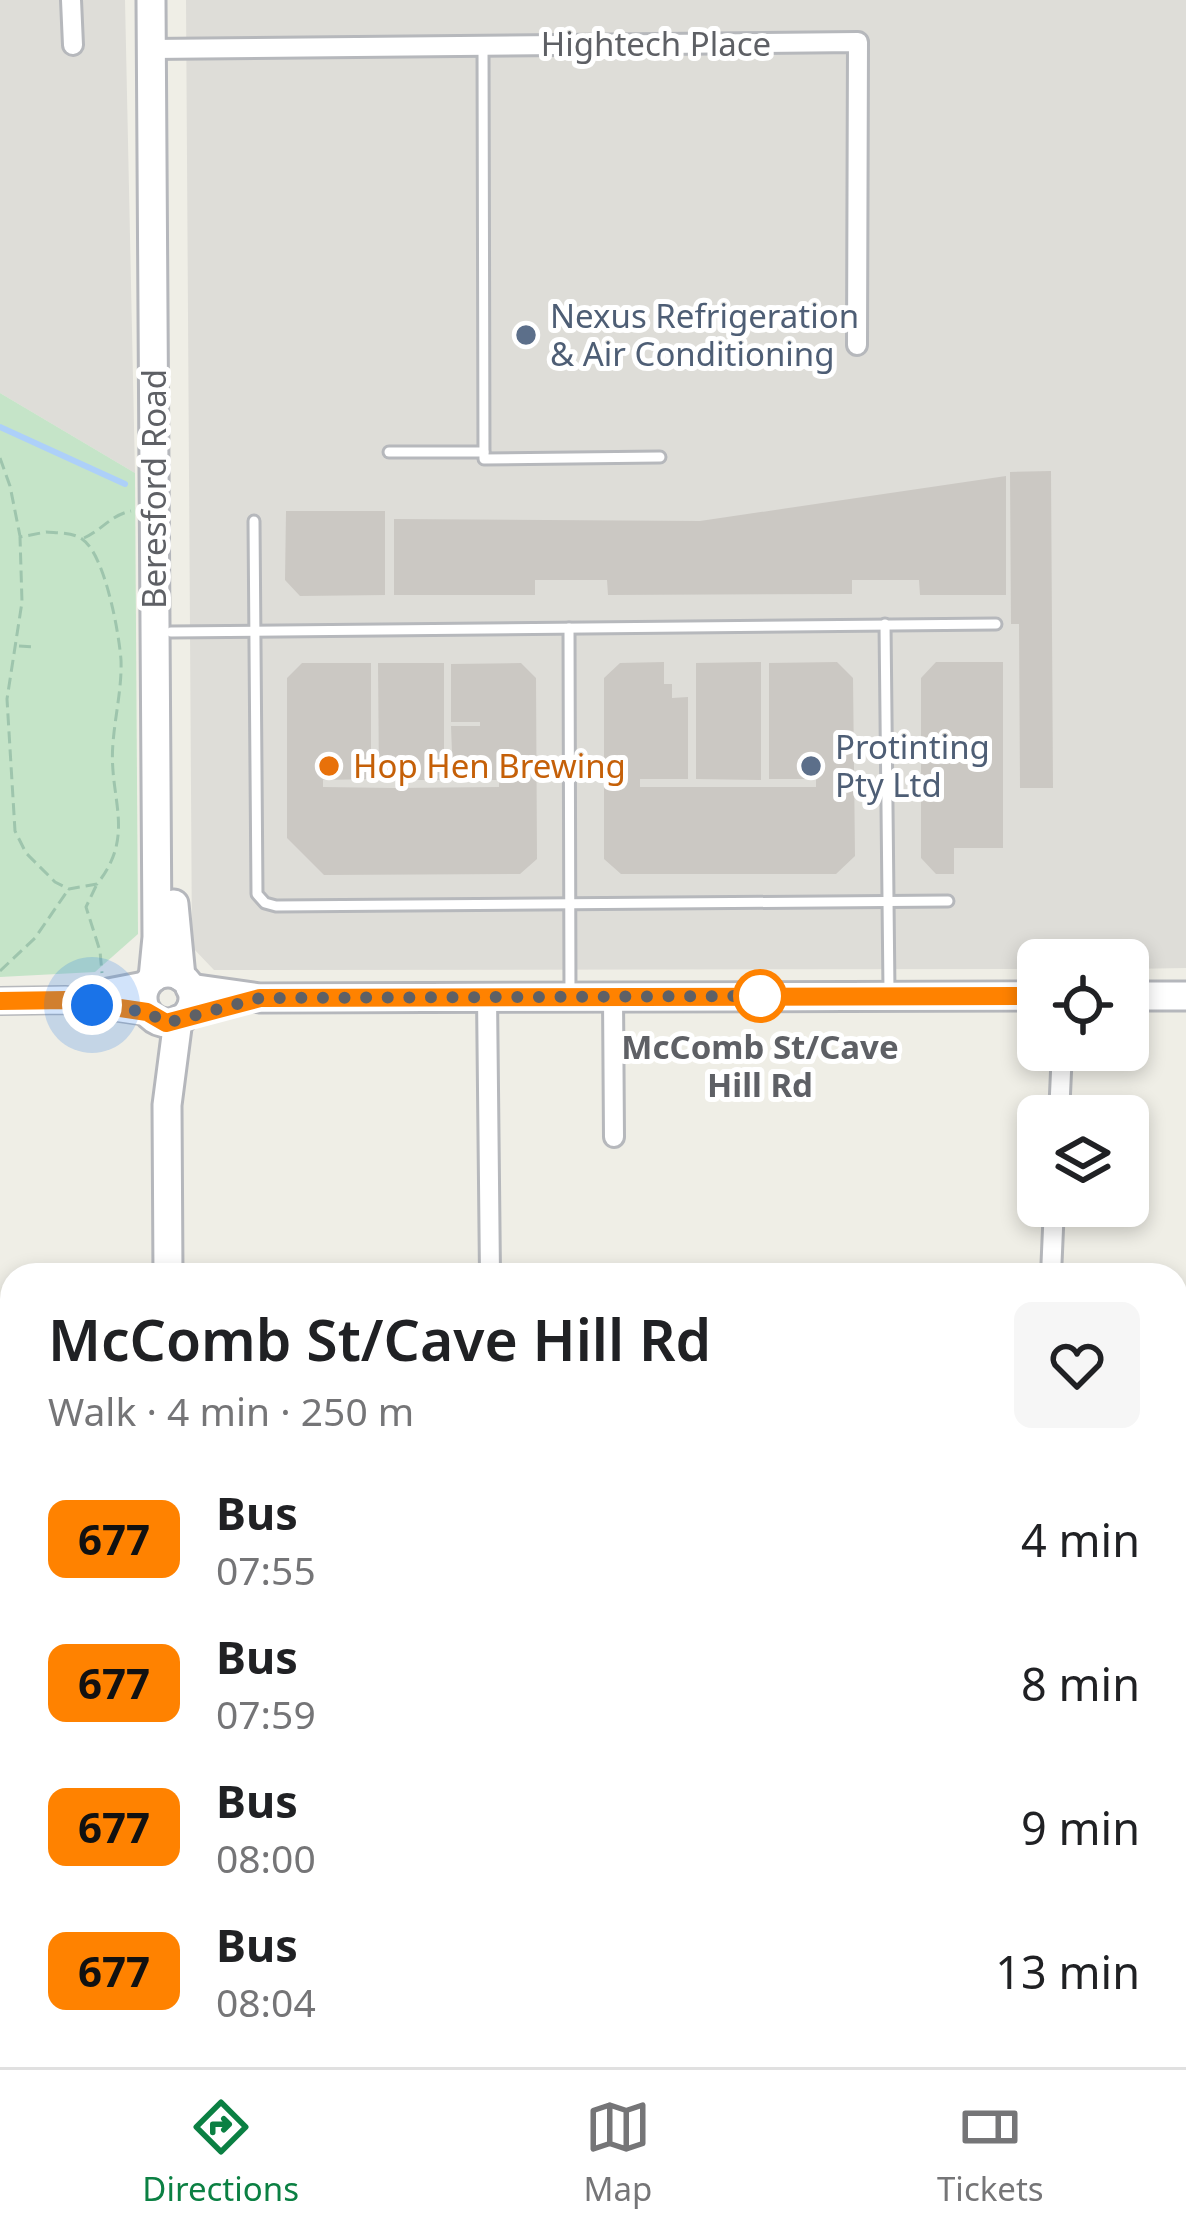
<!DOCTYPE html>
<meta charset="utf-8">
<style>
body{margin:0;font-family:"Noto Sans",sans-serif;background:#f6f6f6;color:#202124;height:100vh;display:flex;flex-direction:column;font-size:45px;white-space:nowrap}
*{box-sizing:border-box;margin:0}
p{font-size:39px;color:#757577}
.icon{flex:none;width:66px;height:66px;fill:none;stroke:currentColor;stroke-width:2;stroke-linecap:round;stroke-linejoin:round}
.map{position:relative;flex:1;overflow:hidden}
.side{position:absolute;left:0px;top:1263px;width:1188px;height:804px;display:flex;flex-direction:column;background:#fff;border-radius:36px 36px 0 0;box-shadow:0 6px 18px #0003}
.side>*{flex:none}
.badge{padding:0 24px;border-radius:18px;font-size:42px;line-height:78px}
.controls{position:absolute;left:1017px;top:939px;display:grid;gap:24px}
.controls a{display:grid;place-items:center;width:132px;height:132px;border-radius:18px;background:#fff;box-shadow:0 6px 18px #0003;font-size:60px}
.you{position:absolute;width:60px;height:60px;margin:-30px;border:9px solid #fff;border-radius:50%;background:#1a73e8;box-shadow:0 0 0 18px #1a73e833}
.map>.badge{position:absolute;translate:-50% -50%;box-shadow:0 0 0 6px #fff}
.round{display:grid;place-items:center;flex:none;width:126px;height:126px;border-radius:18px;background:#f6f6f6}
.overview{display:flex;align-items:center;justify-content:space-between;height:204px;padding:0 48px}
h1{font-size:57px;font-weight:600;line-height:90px}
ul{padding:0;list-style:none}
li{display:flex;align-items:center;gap:36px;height:144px;padding:0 48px}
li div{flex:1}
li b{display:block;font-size:45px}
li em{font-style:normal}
li .badge{min-width:132px;font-weight:700;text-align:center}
.menu{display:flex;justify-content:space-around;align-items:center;height:168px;border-top:3px solid #e0e0e0;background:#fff;font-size:33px;color:#757577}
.menu a{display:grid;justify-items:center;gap:6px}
.menu .on{color:#0b8043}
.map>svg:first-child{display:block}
.industrial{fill:#deddd8}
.green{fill:#c5e4c8}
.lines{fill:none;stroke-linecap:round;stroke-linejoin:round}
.stream{stroke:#add0f9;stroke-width:6}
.building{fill:#cbc8c3}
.service-casing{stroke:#b6b8bc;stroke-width:15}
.minor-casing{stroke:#b6b8bc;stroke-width:24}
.tertiary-casing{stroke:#b6b8bc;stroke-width:30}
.secondary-casing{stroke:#b5b7bc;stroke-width:33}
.path{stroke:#9ec5ad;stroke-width:3;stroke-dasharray:12 6;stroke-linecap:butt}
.service{stroke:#fff;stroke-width:9}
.minor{stroke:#fff;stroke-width:18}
.tertiary{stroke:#fff;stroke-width:24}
.secondary{stroke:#fff;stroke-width:27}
.line-casing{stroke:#fff;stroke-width:27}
.line{stroke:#ff8200;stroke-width:18}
.walk{stroke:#5e6065;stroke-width:12;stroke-dasharray:0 21.6}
.service-dot{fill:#5c6f8a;stroke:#fff;stroke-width:4.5}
.food-dot{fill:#e8710a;stroke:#fff;stroke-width:4.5}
.stop-dot{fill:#fff;stroke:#ff8200;stroke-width:6}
.labels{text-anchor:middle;stroke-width:10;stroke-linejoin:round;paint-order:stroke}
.street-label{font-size:33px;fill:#5e6065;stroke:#fff}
.service-label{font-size:33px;fill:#4e5e75;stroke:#fff;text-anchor:start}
.food-label{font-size:33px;fill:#c56008;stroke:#fff;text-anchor:start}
.stop-label{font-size:33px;font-weight:bold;fill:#5e6065;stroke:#fff}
</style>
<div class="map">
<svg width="1186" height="2067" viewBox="0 0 1186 2067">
<rect width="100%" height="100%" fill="#efeee6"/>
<!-- industrial -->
<g class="industrial">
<path d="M0 0H125L135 473 0 393Z"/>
<path d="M186 0H1186V968L1128 969V960H1038V969L214 970 192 947Z"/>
</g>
<!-- green -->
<path class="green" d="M0 393 135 473 138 934 95 972 0 977Z"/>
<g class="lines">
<!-- stream -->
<path class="stream" d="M0 427 125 484"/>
</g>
<!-- building -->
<g class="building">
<path d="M1051 471 1053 788H1020L1019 624H1011L1010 472Z"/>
<path d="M1006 476V595H920L919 580H852V594L608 595 607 580H535V595H394V519L700 521Z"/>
<path d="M286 511H385V595L300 596 285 580Z"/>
<path d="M664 662V684H672V698L688 697V779H640V787H816V779H769V663L837 662 853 678 855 856 836 874H621L604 859V678L620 663Z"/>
<path d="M761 662V780L696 779V663Z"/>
<path d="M936 662H1003V848H954V874H936L921 858V678Z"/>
<path d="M302 663H371V779L323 780V787L394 788 499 787V780H453L451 726H480V722H451V664L521 663 536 678 537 859 520 874 324 875 287 838V678Z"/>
<path d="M378 663H444V780H379Z"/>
<path d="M0 1707H12L10 1740H0Z"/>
<path d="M0 1802H9L11 1857 0 1858Z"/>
<path d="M12 2016V2052H0V2017Z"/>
<rect x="258" y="2055" width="34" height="12"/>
<rect x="912" y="2055" width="28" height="12"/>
<path d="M1061 2055H1102V2062L1062 2063Z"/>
<path d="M253 2056V2067H211V2058Z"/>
</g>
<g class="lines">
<defs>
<g id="service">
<path d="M483 45 484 459 660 457"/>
<path d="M389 452H484"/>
<path d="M254 521 257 894 265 903 276 906 948 901"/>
<path d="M885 624 889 991"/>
<path d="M569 628 570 995"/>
<path d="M171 632 996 624"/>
<path d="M1176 1309 1186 1308"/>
</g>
<g id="minor">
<path d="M71 0 73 45"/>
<path d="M151 49 858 42 857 345"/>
<path d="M487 996 490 1275"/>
<path d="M613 997 614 1137"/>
<path d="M1059 1116 1062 1050"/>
<path d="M1051 1275 1054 1206"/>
<path d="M1176 1978H1186"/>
<path d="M494 2055V2067"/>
<path d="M818 2055V2067"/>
<path d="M1139 2055V2067"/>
</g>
<g id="tertiary">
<path d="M80 997 147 984"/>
<path d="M0 1001 66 1000 147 1012"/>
</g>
<g id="secondary">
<path d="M151 0 157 937 153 978"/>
<path d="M174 904 181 977"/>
<circle cx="168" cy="998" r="25"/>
<path d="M190 988 260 998 1038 996"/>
<path d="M1128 996H1186"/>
<path d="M168 1275 167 1105 178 1020"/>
<path d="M174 2055V2067"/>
</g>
</defs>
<!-- service casing -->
<use href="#service" class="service-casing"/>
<!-- minor casing -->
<use href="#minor" class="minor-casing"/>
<!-- tertiary casing -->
<use href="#tertiary" class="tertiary-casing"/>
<!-- secondary casing -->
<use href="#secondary" class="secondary-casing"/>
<!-- path -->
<g class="path">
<path d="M0 458 10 486 20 536"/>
<path d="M46 532C58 533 72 532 82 539 105 554 119 633 121 660 122 688 115 716 113 743 108 798 137 834 97 884L69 889 55 882 26 853 15 831 7 699 22 602 20 537Z"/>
<path d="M84 538C102 530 111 515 131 511"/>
<path d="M19 646 34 647"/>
<path d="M96 886 86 907 100 951 102 973"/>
<path d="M0 971 35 938 68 890"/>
</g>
<!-- service -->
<use href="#service" class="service"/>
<!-- minor -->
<use href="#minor" class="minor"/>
<!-- tertiary -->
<use href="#tertiary" class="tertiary"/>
<!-- secondary -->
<use href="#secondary" class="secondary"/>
</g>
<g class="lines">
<defs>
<path id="line" d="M0 1001 66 1000 147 1012 166 1023 260 998 1038 996"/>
</defs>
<!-- line casing -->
<use href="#line" class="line-casing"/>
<!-- line -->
<use href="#line" class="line"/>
<!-- walk -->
<path class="walk" d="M92 1005 147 1012 166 1023 260 998 760 996"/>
</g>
<!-- markers -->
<g class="service-dot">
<circle cx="526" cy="335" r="12"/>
<circle cx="811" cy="766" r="12"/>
</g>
<circle class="food-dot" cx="329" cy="766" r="12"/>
<circle class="stop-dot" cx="760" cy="996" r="24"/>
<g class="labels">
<!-- street labels -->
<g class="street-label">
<text x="656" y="56">Hightech Place</text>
<text transform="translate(154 489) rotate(-90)" y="12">Beresford Road</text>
</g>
<!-- service labels -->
<g class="service-label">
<text x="550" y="328">Nexus Refrigeration<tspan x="550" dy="38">&amp; Air Conditioning</tspan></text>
<text x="835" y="759">Protinting<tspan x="835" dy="38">Pty Ltd</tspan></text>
</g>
<!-- food labels -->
<g class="food-label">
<text x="353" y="778">Hop Hen Brewing</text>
</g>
<!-- stop labels -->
<g class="stop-label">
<text x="760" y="1059">McComb St/Cave<tspan x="760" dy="38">Hill Rd</tspan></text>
</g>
</g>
</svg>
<div class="controls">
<a><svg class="icon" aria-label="locate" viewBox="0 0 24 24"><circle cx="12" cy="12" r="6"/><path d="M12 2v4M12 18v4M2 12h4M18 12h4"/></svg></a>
<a><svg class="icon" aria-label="layers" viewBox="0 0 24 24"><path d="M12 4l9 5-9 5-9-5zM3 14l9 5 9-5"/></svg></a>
</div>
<div class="you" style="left:92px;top:1005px"></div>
<section class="side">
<div class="overview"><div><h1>McComb St/Cave Hill Rd</h1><p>Walk · 4 min · 250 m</p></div><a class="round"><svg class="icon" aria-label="heart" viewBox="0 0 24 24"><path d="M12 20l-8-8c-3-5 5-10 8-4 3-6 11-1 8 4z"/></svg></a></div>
<ul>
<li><span class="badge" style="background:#ff8200;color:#111">677</span><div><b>Bus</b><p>07:55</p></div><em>4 min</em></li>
<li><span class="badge" style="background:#ff8200;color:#111">677</span><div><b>Bus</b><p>07:59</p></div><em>8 min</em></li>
<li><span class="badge" style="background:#ff8200;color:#111">677</span><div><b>Bus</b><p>08:00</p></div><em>9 min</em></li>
<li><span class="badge" style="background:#ff8200;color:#111">677</span><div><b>Bus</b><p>08:04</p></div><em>13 min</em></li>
</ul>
</section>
</div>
<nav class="menu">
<a class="on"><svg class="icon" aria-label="directions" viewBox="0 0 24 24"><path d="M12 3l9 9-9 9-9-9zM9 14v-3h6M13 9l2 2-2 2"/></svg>Directions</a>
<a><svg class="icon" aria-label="map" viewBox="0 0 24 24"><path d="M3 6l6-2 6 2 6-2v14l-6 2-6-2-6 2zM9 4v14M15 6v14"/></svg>Map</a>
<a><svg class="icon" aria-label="tickets" viewBox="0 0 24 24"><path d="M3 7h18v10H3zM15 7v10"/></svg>Tickets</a>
</nav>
